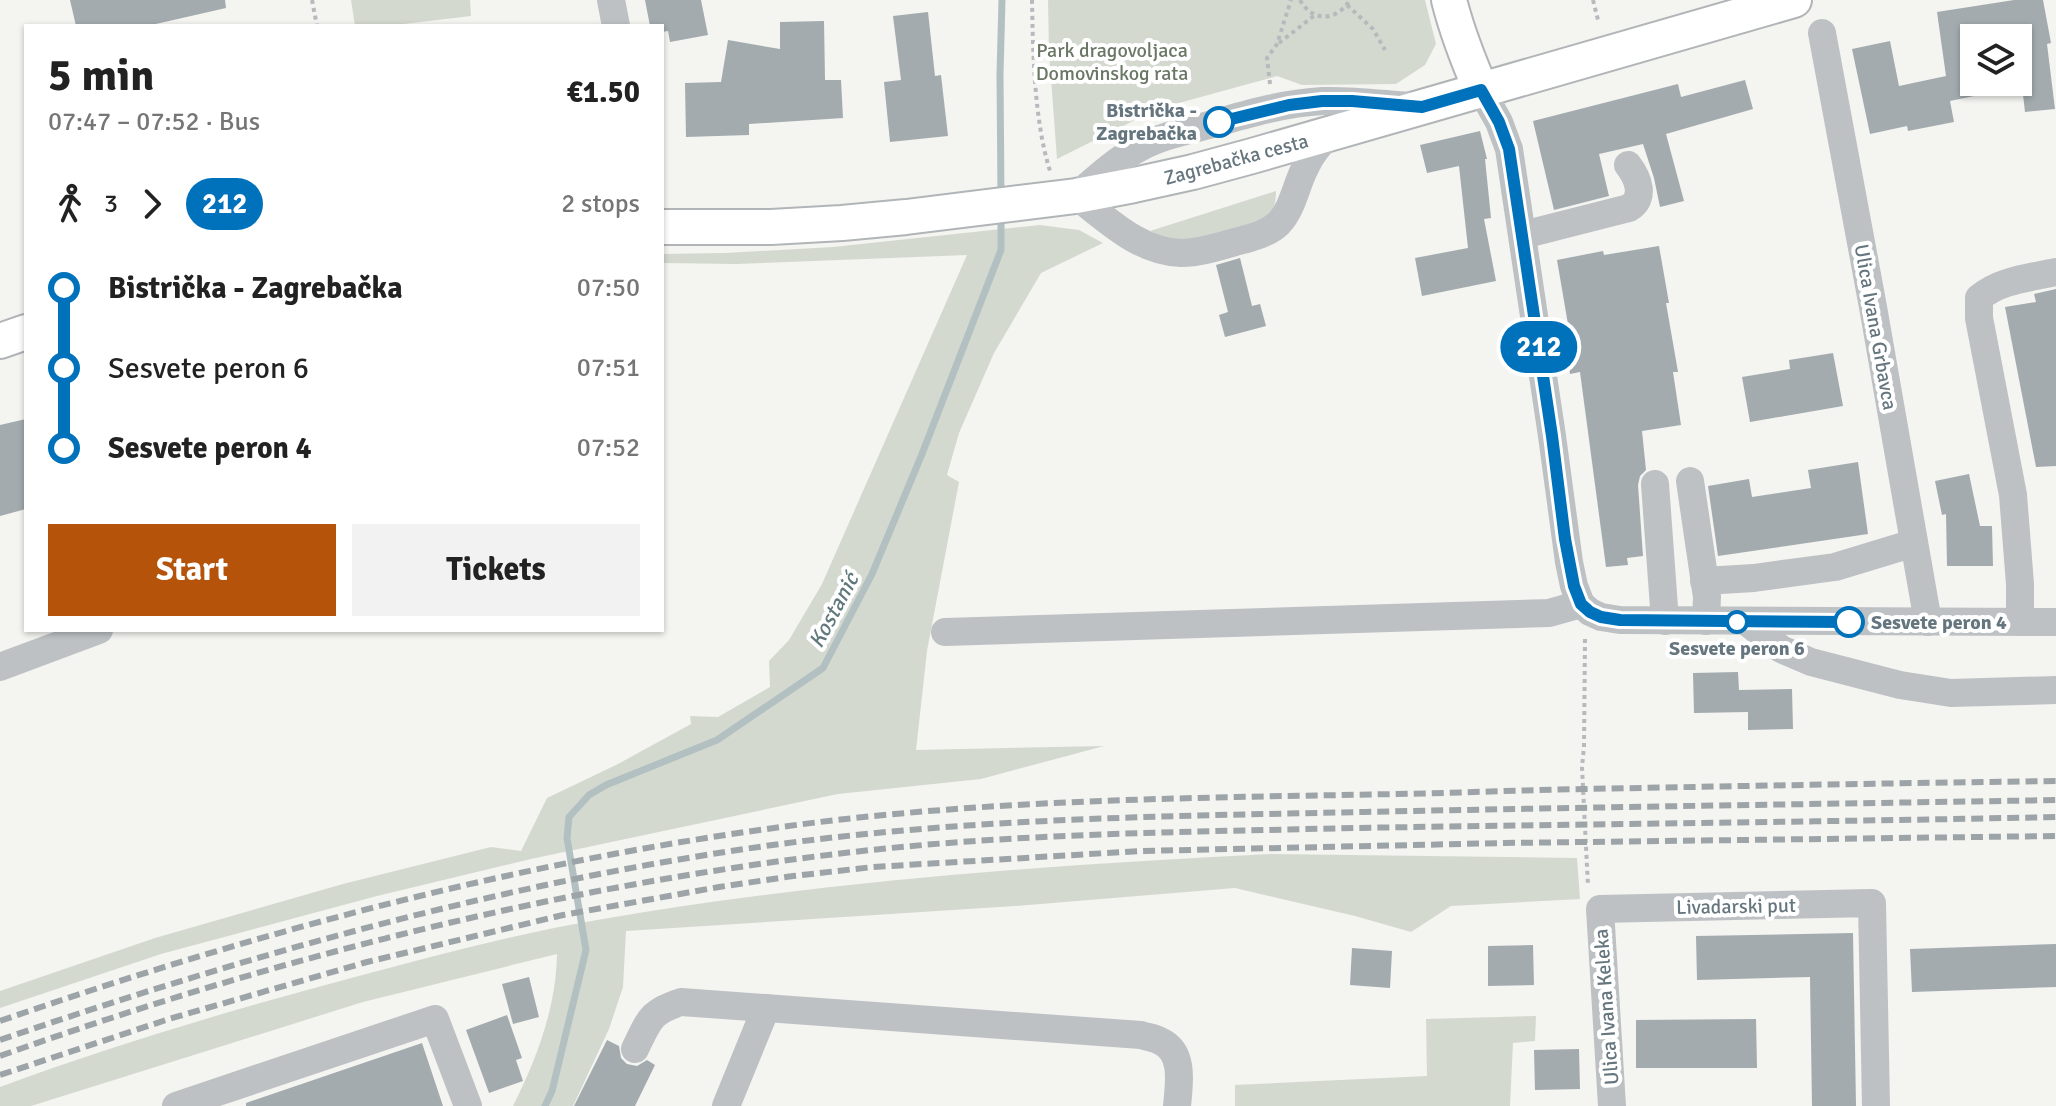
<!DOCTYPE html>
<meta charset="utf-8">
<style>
body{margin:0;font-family:Signika,sans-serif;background:#f2f2f2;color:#222;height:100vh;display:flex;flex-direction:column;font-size:30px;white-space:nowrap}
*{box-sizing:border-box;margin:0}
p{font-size:26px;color:#767676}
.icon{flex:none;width:44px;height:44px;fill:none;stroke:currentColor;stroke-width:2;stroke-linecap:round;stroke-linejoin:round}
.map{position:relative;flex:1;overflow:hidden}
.side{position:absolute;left:24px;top:24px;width:640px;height:608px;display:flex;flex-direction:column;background:#fff;border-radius:0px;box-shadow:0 2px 6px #0004}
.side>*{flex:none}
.badge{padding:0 16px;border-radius:26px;font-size:28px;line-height:52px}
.tools{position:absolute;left:1960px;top:24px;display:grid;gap:16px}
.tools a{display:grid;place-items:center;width:72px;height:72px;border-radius:0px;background:#fff;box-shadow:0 2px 6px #0004;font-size:40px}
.map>.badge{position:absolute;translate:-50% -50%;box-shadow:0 0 0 4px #fff}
.legs{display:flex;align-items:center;gap:12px;height:88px;padding:0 24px;font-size:26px}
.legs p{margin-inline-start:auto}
.overview{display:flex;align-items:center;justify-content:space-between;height:136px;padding:0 24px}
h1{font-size:44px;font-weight:700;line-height:60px}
.cta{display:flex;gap:16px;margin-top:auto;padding:16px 24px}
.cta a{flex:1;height:92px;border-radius:0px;background:#b45309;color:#fff;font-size:32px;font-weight:700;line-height:92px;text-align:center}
.cta a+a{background:#f2f2f2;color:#222}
ul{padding:0 24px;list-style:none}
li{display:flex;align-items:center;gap:28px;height:80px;font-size:30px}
li i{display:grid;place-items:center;width:12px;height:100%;margin:0 10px;background:currentColor}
li i::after{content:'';width:20px;height:20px;margin:-10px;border:6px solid;border-radius:50%;background:#fff}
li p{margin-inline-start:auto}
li:first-child i{background:linear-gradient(#0000 50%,currentColor 0)}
li:last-child i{background:linear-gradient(currentColor 50%,#0000 0)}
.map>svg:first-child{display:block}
.green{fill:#d4d9d0}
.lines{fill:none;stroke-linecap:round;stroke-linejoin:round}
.stream{stroke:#b3c0c2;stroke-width:7}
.building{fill:#a3abaf}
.major-casing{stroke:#b1b5b8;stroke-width:38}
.path{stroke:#b7babc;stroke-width:4;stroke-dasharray:4 4;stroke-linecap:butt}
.minor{stroke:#bdc1c4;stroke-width:28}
.major{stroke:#fff;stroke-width:34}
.rail{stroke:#9da4a8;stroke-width:6;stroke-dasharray:12 6;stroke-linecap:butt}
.line-1-casing{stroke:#fff;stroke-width:18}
.line-1{stroke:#0072bc;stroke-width:12}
.stop-1-dot{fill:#fff;stroke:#0072bc;stroke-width:4}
.labels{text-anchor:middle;stroke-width:8;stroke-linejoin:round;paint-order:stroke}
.park-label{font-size:20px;fill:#6a7764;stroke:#fff}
.stop-label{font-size:20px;font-weight:bold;fill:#66767f;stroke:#fff;text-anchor:end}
.street-label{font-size:20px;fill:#66767f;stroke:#fff}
.water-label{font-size:22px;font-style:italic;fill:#61787c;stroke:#fff}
</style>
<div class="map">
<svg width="2056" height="1106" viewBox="0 0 2056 1106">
<rect width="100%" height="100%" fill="#f4f4f1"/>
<!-- green -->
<g class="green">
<path d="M351 0H470L471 16 386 26H355Z"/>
<path d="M1048 0H1425L1436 44 1425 65 1396 84 1302 85 1277 76 1157 109 1057 159 1049 52Z"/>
<path d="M1276 191C1276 198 1275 208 1270 215 1261 225 1180 244 1166 240 1161 239 1155 233 1150 231Z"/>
<path d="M1040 225 1079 230 1103 243 1041 273 994 353 959 433 947 475 959 482 927 651 916 750 1104 746 981 779 838 794 531 859 377 896 161 954 0 1008V991L155 938 343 884 491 847 521 851 547 798 618 764 691 724 690 716 718 717 770 687 769 661 789 640 822 584 967 255 736 264 662 263V254L725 253 833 247Z"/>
<path d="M1271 854 1577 858 1580 899 1451 906 1411 932 1355 916 1235 888 1015 906 626 931 623 987 609 1029 573 1106H513C537 1058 556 1008 557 954L363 1002 31 1106H0V1087C116 1044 235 1009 355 977 437 955 519 933 603 919 824 881 1047 865 1271 854Z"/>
<path d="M1536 1016 1535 1041 1513 1043 1510 1106H1235V1085L1427 1076 1426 1019Z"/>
</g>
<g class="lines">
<!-- stream -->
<g class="stream">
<path d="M1001 198 1000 74 1002 0"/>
<path d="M545 1106 552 1091 586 950 567 838 569 817 589 795 606 785 717 740 823 668 872 574 922 454 1001 250V214"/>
</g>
</g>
<!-- building -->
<g class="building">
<path d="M70 0H225L226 8 147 26H76Z"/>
<path d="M645 0H701L708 35 670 42 668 31 662 32V26H650Z"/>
<path d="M2014 0H2043L2051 43 2047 44 2055 109 2025 112 2022 86H2018V38H1974V96L1950 101 1954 122 1908 131 1907 126 1870 134 1852 49 1890 41 1899 86 1946 76 1937 12Z"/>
<path d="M928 12 935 76 941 75 948 136 890 142 884 82 901 80 893 16Z"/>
<path d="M824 21 825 80H841L843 118 749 124V135L686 137 685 83 721 82 728 40 780 49V22Z"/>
<path d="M1745 80 1753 109 1666 134 1684 201 1660 207 1654 178 1643 144 1599 154 1609 196 1554 210 1533 121 1678 84 1681 97Z"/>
<path d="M1480 131 1487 159H1485L1491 218 1484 219 1496 281 1422 296 1415 258 1468 248 1459 166 1427 173 1420 145Z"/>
<path d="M1659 246 1669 303H1666L1678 372H1673L1681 425 1642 431 1646 470 1640 476 1638 485 1643 556 1627 558 1628 565 1606 567 1580 372 1570 374 1565 337 1570 336 1557 260 1603 251 1604 255Z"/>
<path d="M1240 258 1252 306 1260 304 1266 326 1225 337 1219 315 1228 312 1216 265Z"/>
<path d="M2056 289V466L2036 467 2005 307 2036 302 2034 294Z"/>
<path d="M1833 353 1843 406 1750 422 1742 377 1790 369 1789 360Z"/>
<path d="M26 419V509L0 516V425Z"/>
<path d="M1858 462 1868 534 1718 556 1708 486 1749 479 1752 497 1785 492 1811 488 1808 470Z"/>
<path d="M1969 474 1980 526H1992L1993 566H1947L1946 514 1942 515 1935 481Z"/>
<path d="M1738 672 1739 690 1792 689 1793 729 1748 730V712L1694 713 1693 673Z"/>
<path d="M1853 933 1856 1106H1812L1810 977 1697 980 1696 936Z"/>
<path d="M2056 944V987L1912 992 1910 949Z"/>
<path d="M1533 945 1534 985 1488 986V946Z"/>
<path d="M1352 948 1392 951 1390 988 1350 985Z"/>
<path d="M529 977 539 1017 513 1024 502 984Z"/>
<path d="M507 1015 522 1058 516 1060 523 1081 489 1093 466 1030Z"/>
<path d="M1756 1019 1757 1068H1636V1020Z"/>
<path d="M607 1040 619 1046 621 1058 627 1064 637 1066 647 1060 655 1065 635 1106H574Z"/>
<path d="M422 1043 443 1106H246V1103Z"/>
<path d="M1579 1049 1580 1089 1535 1090 1534 1050Z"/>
</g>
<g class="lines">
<defs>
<g id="major">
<path d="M1449 0C1457 32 1468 60 1481 90"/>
<path d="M662 227H771L842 223 906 217 1076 196 1134 185 1193 172 1252 156 1794 0"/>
<path d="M0 341 26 332"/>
</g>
</defs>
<!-- major casing -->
<use href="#major" class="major-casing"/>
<!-- path -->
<g class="path">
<path d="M312 0 317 26"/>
<path d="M1032 0C1033 53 1034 120 1050 171"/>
<path d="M1300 0C1313 23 1337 21 1350 0"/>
<path d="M1593 0 1598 20"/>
<path d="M1347 5 1373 29 1385 50"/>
<path d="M1279 43 1315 15"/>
<path d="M1270 84 1267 58 1277 44 1291 0"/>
<path d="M1585 639 1584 747 1582 767 1588 886"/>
</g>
<!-- minor -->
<g class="minor">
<path d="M611 0 616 26"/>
<path d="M1822 33 1873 307 1928 622"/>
<path d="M1481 90 1499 122 1509 149 1552 436 1569 562 1574 586 1581 604 1590 612 1601 617 1620 620 2056 622"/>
<path d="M1330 133C1320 144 1311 154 1305 168 1296 185 1293 208 1279 223 1268 234 1250 238 1235 242 1218 247 1199 253 1181 253 1139 252 1107 219 1076 196 1096 179 1116 160 1139 148 1161 136 1186 131 1209 125 1247 114 1284 103 1323 101 1352 100 1381 104 1409 106"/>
<path d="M1523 235 1629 208C1646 198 1638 178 1628 165"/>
<path d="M1690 481 1707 597 1706 621"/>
<path d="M1655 484 1665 621"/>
<path d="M1704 581 1754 578 1835 567 1914 543"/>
<path d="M1747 622 1781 649 1811 662 1900 685 1951 693 2056 690"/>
<path d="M2020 622V584L2013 495 1979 318V298C2000 280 2029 278 2056 272"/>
<path d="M945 632 1549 613 1581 604"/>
<path d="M0 667 99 630"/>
<path d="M635 1049C649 1021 649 1012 681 1002L1141 1035C1147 1037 1155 1038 1160 1041 1185 1052 1179 1084 1177 1106"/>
<path d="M176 1106 435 1019 468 1106"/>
<path d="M726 1106 766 1008"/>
<path d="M1612 1106 1600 909 1872 903 1876 1106"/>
</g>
<!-- major -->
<use href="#major" class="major"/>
<!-- rail -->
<g class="rail">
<path d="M0 1021C254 933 514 863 781 827 985 799 1191 798 1397 794 1460 793 1522 790 1585 789 1742 786 1899 783 2056 781"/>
<path d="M0 1040C254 953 514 880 780 844 974 818 1170 816 1365 812 1595 807 1826 804 2056 800"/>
<path d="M0 1056C275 958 563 885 853 852 1019 833 1188 832 1355 828 1589 824 1822 822 2056 817"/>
<path d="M0 1075 169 1019 367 962 563 915 719 887 793 876 873 867 1141 851 1505 843 2056 836"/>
</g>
</g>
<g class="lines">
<defs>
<path id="line-1" d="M1219 122 1289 105 1322 101H1352L1422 107 1481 90 1499 122 1509 149 1552 436 1565 539 1574 586 1581 604 1590 612 1601 617 1620 620 1849 622"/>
</defs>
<!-- line-1 casing -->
<use href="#line-1" class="line-1-casing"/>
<!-- line-1 -->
<use href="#line-1" class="line-1"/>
</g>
<!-- markers -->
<g class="stop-1-dot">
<circle cx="1219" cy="122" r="14"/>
<circle cx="1737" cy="622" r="10"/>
<circle cx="1849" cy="622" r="14"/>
</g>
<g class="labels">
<!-- park labels -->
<g class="park-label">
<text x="1112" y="57">Park dragovoljaca<tspan x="1112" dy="23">Domovinskog rata</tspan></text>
</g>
<!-- stop labels -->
<g class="stop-label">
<text x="1197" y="117">Bistrička -<tspan x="1197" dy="23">Zagrebačka</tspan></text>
<text x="1871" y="629" text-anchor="start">Sesvete peron 4</text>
<text x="1737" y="655" text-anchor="middle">Sesvete peron 6</text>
</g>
<!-- street labels -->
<g class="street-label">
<text transform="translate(1236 159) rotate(-15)" y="7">Zagrebačka cesta</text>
<text transform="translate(1876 327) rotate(80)" y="7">Ulica Ivana Grbavca</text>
<text transform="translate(1736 906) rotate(-1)" y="7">Livadarski put</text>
<text transform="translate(1606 1007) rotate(-94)" y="7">Ulica Ivana Keleka</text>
</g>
<!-- water labels -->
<g class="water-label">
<text transform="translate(833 610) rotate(-62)" y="8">Kostanić</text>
</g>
</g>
</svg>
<div class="tools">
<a><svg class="icon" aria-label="layers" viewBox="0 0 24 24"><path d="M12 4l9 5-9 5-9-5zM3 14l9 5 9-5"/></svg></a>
</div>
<b class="badge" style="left:1539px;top:347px;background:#0072bc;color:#fff">212</b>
<section class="side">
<div class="overview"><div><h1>5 min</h1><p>07:47 – 07:52 · Bus</p></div><b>€1.50</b></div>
<div class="legs"><svg class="icon" aria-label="walk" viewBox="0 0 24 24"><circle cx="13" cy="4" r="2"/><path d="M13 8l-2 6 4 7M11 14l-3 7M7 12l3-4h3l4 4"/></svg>3<svg class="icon" aria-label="forward" viewBox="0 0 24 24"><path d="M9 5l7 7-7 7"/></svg><b class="badge" style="background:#0072bc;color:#fff">212</b><p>2 stops</p></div>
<ul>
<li><i style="color:#0072bc"></i><b>Bistrička - Zagrebačka</b><p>07:50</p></li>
<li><i style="color:#0072bc"></i><span>Sesvete peron 6</span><p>07:51</p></li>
<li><i style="color:#0072bc"></i><b>Sesvete peron 4</b><p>07:52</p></li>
</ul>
<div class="cta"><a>Start</a><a>Tickets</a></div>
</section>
</div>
